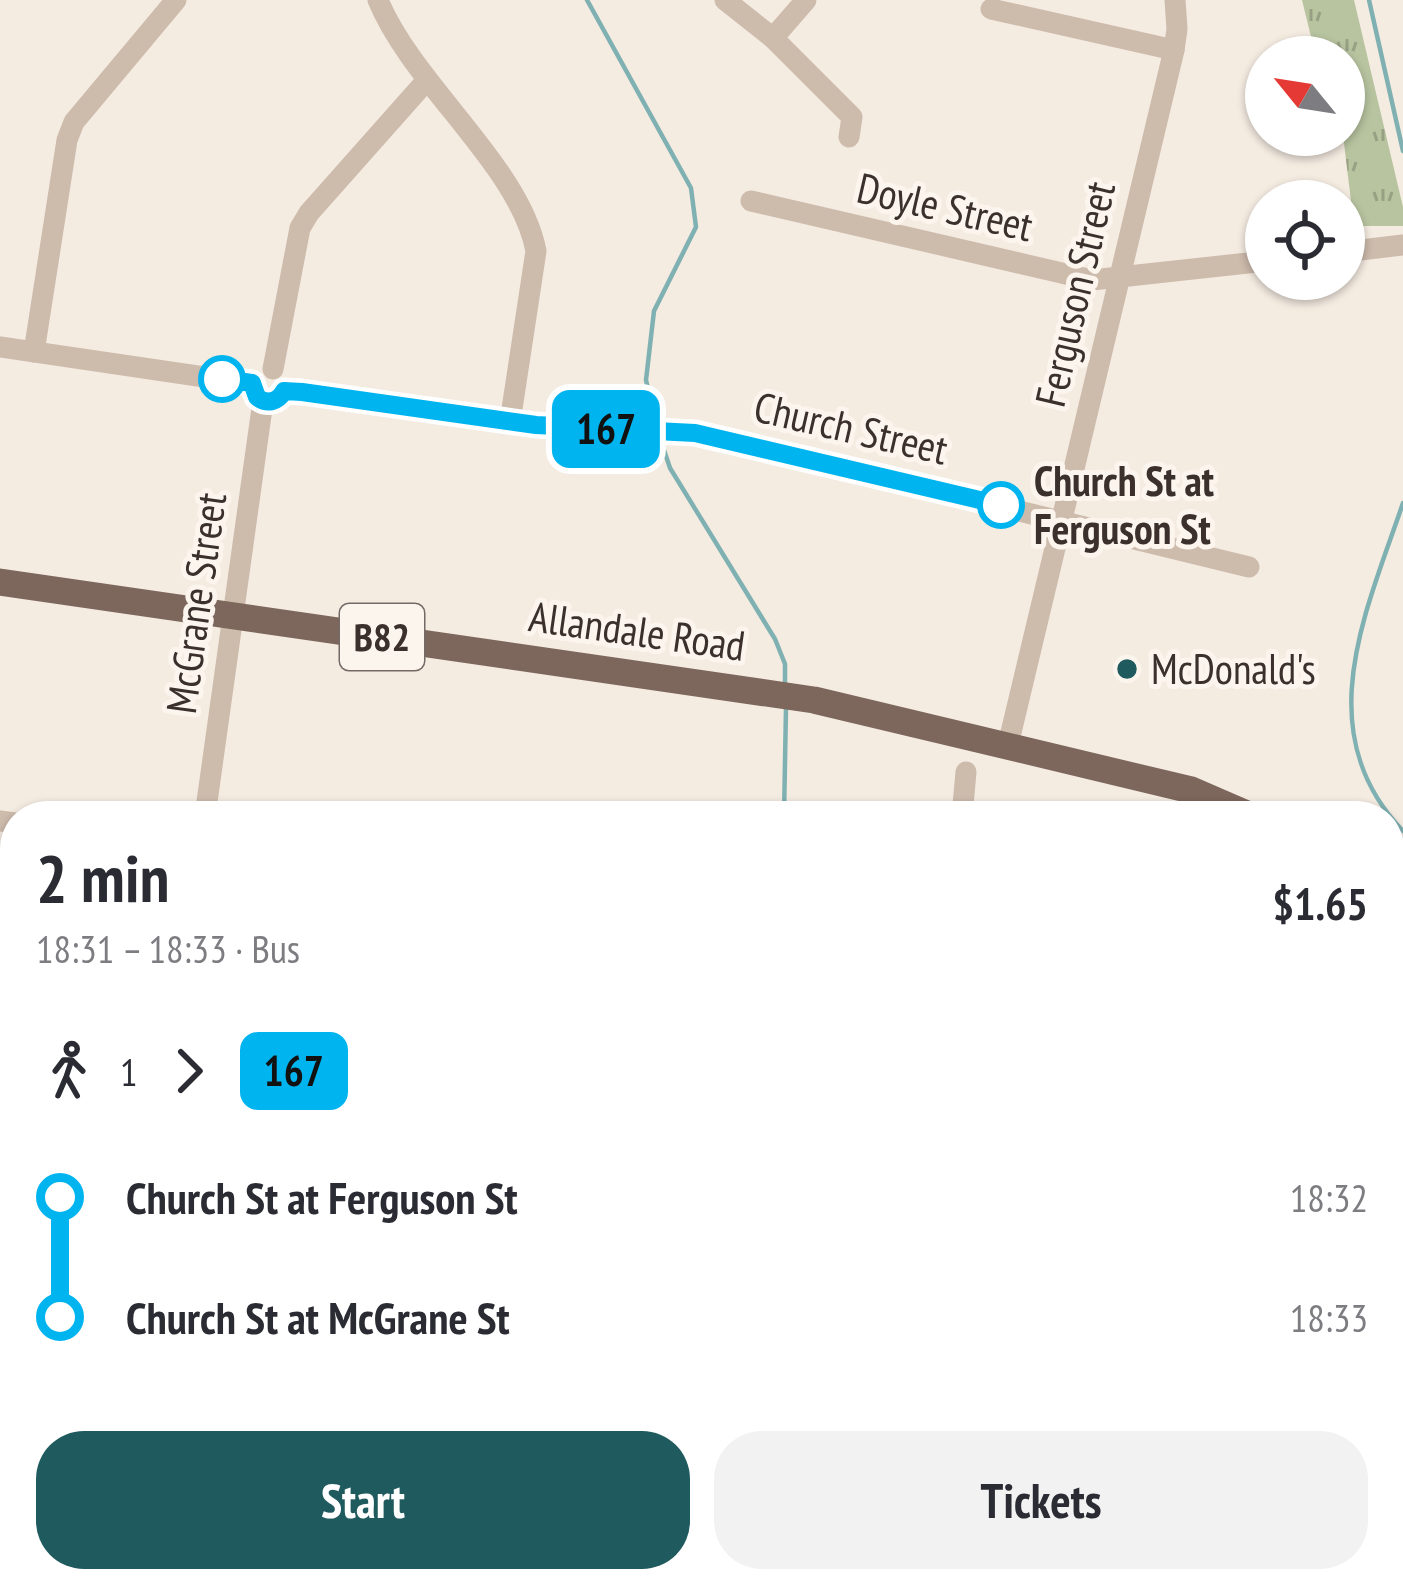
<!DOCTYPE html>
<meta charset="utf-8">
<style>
body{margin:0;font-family:"PT Sans Narrow",sans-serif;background:#f2f2f3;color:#2b2b33;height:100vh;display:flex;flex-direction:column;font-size:45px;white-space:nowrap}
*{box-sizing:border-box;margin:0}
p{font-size:39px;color:#7c7c81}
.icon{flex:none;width:66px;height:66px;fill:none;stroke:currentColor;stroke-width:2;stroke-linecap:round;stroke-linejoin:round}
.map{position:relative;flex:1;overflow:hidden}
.details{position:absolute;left:0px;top:801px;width:1404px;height:792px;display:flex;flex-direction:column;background:#fff;border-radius:48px 48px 0 0;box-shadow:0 3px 9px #0004}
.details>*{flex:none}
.badge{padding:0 24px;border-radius:18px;font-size:42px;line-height:78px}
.needle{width:78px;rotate:300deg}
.controls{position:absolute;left:1245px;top:36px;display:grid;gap:24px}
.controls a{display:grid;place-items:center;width:120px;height:120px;border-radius:50%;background:#fff;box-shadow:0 3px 9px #0004;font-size:60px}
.map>.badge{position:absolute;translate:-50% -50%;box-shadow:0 0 0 6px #fff}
.legs{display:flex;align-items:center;gap:18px;height:132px;padding:0 36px;font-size:39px}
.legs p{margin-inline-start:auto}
.summary{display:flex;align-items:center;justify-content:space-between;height:204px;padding:0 36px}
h1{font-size:66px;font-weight:700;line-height:90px}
.cta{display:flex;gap:24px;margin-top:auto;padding:24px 36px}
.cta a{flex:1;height:138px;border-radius:48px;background:#1f5a5e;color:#fff;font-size:48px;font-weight:700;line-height:138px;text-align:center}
.cta a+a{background:#f2f2f3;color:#2b2b33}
ul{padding:0 36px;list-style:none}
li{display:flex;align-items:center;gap:42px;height:120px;font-size:45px}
li i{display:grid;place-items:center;width:18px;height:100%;margin:0 15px;background:currentColor}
li i::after{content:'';width:30px;height:30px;margin:-15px;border:9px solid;border-radius:50%;background:#fff}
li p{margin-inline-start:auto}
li:first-child i{background:linear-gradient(#0000 50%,currentColor 0)}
li:last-child i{background:linear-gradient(currentColor 50%,#0000 0)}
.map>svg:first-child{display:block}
.park{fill:url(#park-tufts)}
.pitch{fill:#b8c4a0}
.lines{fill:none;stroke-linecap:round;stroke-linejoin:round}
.stream{stroke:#7fb0b2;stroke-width:4.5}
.minor{stroke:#cdbbac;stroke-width:21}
.major{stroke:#7d675c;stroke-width:27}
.line-1-casing{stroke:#fff;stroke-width:27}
.line-1{stroke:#00b5ef;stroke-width:18}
.stop-1-dot{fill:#fff;stroke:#00b5ef;stroke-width:6}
.poi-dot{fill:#1f5a5e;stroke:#fbf5ee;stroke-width:4.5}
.labels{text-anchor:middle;stroke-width:10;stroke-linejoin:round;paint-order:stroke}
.shield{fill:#fbf5ee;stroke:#756b66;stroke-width:3}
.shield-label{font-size:39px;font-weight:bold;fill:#3b302b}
.street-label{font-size:42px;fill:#3b302b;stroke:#fbf5ee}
.stop-label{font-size:42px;font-weight:bold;fill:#3b302b;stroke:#fbf5ee;text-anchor:start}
.poi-label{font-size:42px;fill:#3b302b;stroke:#fbf5ee;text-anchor:start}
</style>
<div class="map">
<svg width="1403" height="1593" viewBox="0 0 1403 1593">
<defs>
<pattern id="park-tufts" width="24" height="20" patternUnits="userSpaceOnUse" patternTransform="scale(3)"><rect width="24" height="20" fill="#b8c4a0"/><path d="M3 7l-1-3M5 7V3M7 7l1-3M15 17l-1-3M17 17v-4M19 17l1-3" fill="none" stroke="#97a083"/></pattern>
</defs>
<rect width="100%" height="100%" fill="#f4ebe1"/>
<!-- park -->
<path class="park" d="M1302 0H1354L1403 207V226H1354L1343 135 1344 57H1316Z"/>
<!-- pitch -->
<path class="pitch" d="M1389 912 1403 916V1081L1389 1080Z"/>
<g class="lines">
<!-- stream -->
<g class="stream">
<path d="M587 0 691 188 696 227 654 311 646 380 656 424"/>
<path d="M1369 0 1403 151"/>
<path d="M661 441 670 468 775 639 785 664V684"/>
<path d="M1403 503C1366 612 1308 732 1403 831"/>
<path d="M784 816 786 708"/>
<path d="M660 1578 661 1593"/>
<path d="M1035 1578 1046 1593"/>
</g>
<!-- minor -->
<g class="minor">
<path d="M378 0C413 85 520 166 536 251L510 422"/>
<path d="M725 0 773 38 852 117 849 137"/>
<path d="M991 9 1174 50"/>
<path d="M773 38 806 0"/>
<path d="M751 201 1092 280 1266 261"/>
<path d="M1344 252 1403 245"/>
<path d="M0 347 252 384"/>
<path d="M34 352 67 140 74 122 176 0"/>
<path d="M273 369 300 228 309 213 427 80"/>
<path d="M284 391 536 425 695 432 1249 567"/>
<path d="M1008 745 1174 50 1177 29 1175 0"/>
<path d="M205 816 263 401"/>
<path d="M962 816 966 772"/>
<path d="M1188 816 1191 790"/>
<path d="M0 821 15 823"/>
<path d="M0 1065 15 1067"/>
<path d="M1389 1420 1403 1421"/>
<path d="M0 1459 15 1460"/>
<path d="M883 1578 890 1593"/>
<path d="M128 1593 129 1578"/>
<path d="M371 1593 372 1578"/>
<path d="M1238 1593 1240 1578"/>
</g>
<!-- major -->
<g class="major">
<path d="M0 582 814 700 1191 790 1251 816"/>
<path d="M1389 887 1403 894"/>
</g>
</g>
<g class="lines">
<defs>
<path id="line-1" d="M222 379 252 383 257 397C267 405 278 402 284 391L302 392 536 425 695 433 1001 505"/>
</defs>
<!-- line-1 casing -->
<use href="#line-1" class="line-1-casing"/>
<!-- line-1 -->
<use href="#line-1" class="line-1"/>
</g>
<!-- markers -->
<g class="stop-1-dot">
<circle cx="222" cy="379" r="21"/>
<circle cx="1001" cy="505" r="21"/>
</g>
<circle class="poi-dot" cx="1127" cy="669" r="12"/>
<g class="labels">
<!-- shield labels -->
<rect class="shield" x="340" y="604" width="84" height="66" rx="9"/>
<g class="shield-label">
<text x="382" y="651">B82</text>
</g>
<!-- street labels -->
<g class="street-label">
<text transform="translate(945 207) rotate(13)" y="15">Doyle Street</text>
<text transform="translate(1075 294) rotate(-77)" y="15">Ferguson Street</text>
<text transform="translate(851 428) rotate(13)" y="15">Church Street</text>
<text transform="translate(196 603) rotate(-82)" y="15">McGrane Street</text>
<text transform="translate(637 631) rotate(8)" y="15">Allandale Road</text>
</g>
<!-- stop labels -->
<g class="stop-label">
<text x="1034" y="496">Church St at<tspan x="1034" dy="48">Ferguson St</tspan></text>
</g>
<!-- poi labels -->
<g class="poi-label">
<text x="1151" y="684">McDonald's</text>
</g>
</g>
</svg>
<div class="controls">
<a><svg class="needle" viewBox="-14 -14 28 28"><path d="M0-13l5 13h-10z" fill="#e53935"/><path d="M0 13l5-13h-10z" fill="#7c7c81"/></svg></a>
<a><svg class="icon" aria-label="locate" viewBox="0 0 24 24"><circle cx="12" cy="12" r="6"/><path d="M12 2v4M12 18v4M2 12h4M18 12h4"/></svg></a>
</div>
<b class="badge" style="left:606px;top:429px;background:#00b5ef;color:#111">167</b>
<section class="details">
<div class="summary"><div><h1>2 min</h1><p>18:31 – 18:33 · Bus</p></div><b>$1.65</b></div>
<div class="legs"><svg class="icon" aria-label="walk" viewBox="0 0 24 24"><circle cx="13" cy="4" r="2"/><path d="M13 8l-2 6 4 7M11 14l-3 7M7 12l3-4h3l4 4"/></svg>1<svg class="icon" aria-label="forward" viewBox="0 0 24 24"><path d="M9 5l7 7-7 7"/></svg><b class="badge" style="background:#00b5ef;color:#111">167</b></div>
<ul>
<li><i style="color:#00b5ef"></i><b>Church St at Ferguson St</b><p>18:32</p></li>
<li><i style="color:#00b5ef"></i><b>Church St at McGrane St</b><p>18:33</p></li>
</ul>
<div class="cta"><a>Start</a><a>Tickets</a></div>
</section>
</div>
